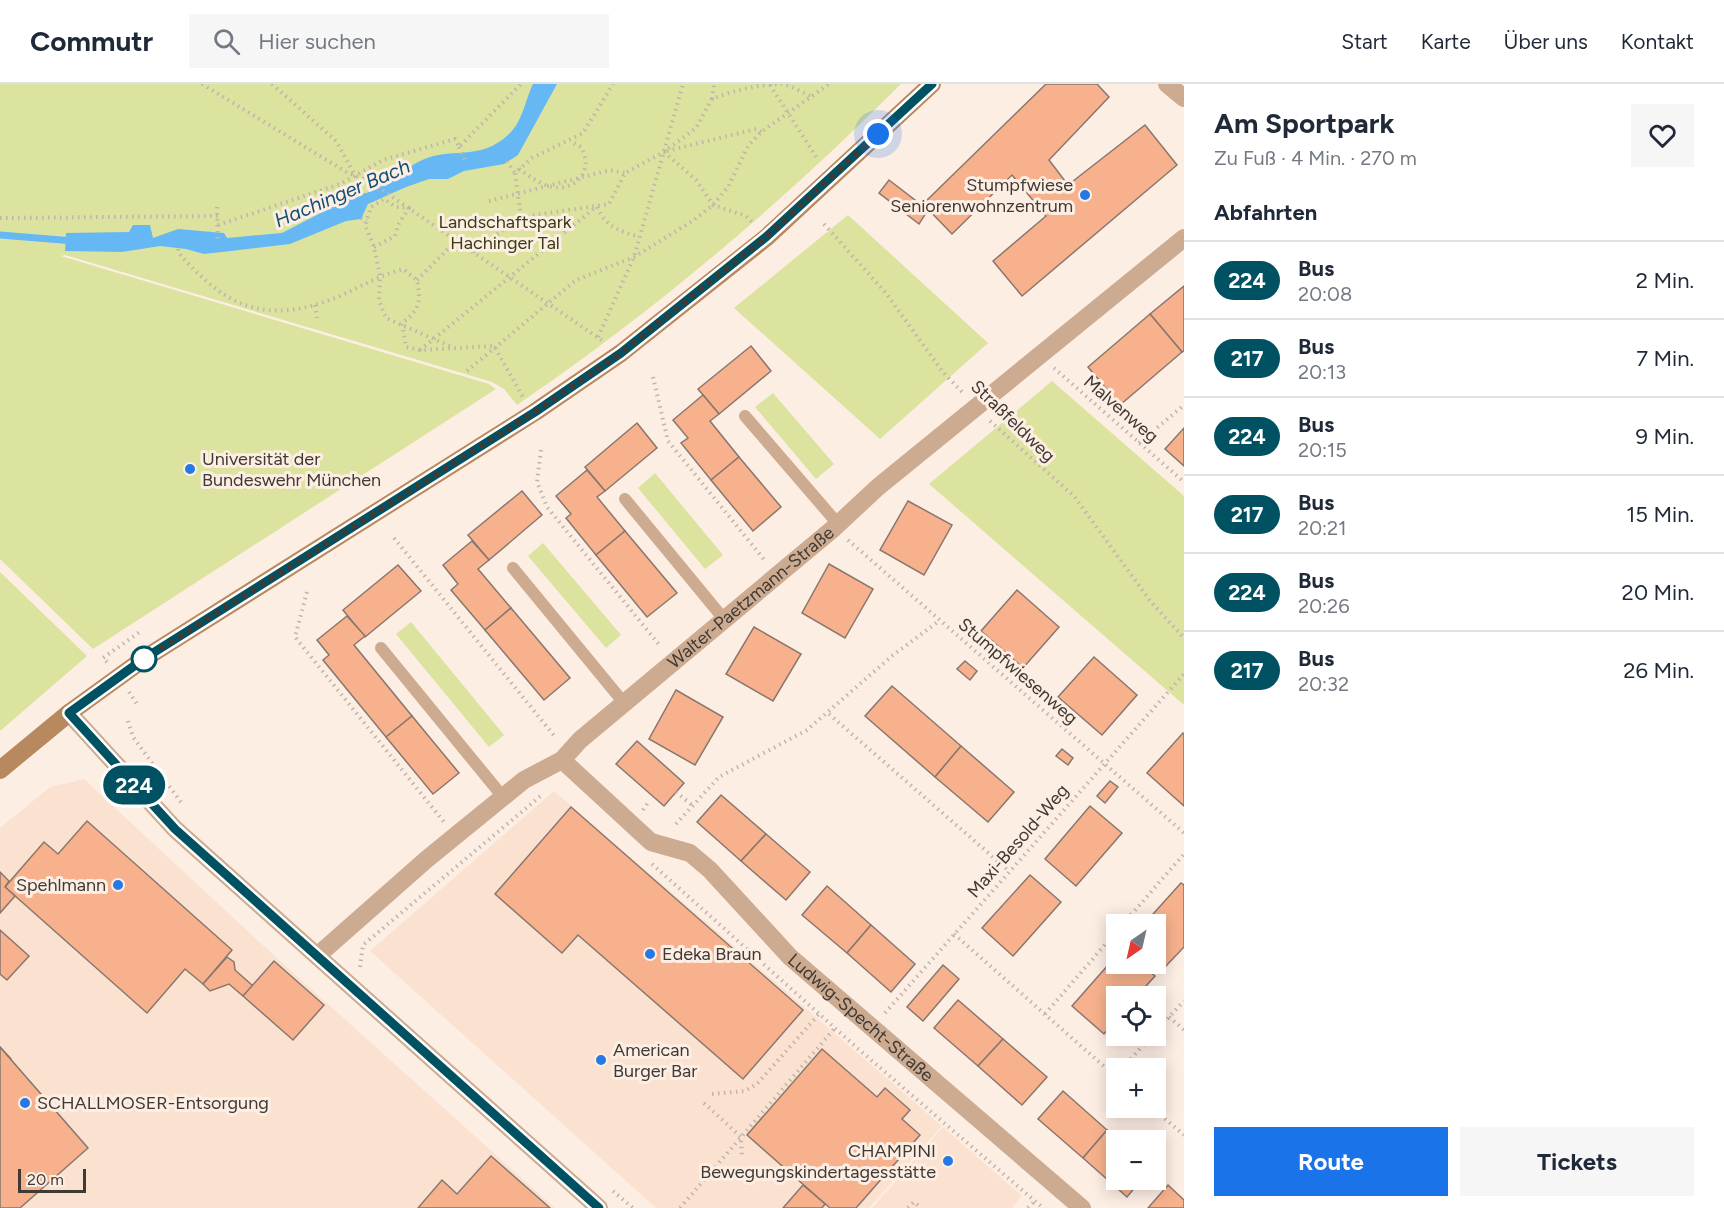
<!DOCTYPE html>
<html lang="de">
<meta charset="utf-8">
<style>
body{margin:0;font-family:Figtree,sans-serif;background:#f6f6f7;color:#1f2937;height:100vh;display:flex;flex-direction:column;font-size:22px;white-space:nowrap}
*{box-sizing:border-box;margin:0}
p{font-size:20px;color:#747a83}
.icon{flex:none;width:33px;height:33px;fill:none;stroke:currentColor;stroke-width:2;stroke-linecap:round;stroke-linejoin:round}
.map{position:relative;flex:1;overflow:hidden}
.details{display:flex;flex-direction:column;background:#fff;width:540px}
.details>*{flex:none}
.badge{padding:0 12px;border-radius:20px;font-size:21px;line-height:39px}
.needle{width:39px;rotate:214deg}
.buttons{position:absolute;left:1106px;top:830px;display:grid;gap:12px}
.buttons a{display:grid;place-items:center;width:60px;height:60px;border-radius:0px;background:#fff;box-shadow:0 3px 15px #0003;font-size:30px}
.scale{position:absolute;left:18px;bottom:15px;width:68px;box-sizing:border-box;padding-left:6px;border:3px solid #403934;border-top:0;font-size:16px;line-height:21px;white-space:nowrap;color:#403934;-webkit-text-stroke:4px #fdeee4;paint-order:stroke}
.you{position:absolute;width:30px;height:30px;margin:-15px;border:4px solid #fff;border-radius:50%;background:#1a73e8;box-shadow:0 0 0 9px #1a73e833}
.map>.badge{position:absolute;translate:-50% -50%;box-shadow:0 0 0 3px #fff}
h2{padding:0 30px;font-size:22px;line-height:54px}
.round{display:grid;place-items:center;flex:none;width:63px;height:63px;border-radius:0px;background:#f6f6f7}
.headline{display:flex;align-items:center;justify-content:space-between;height:102px;padding:0 30px}
h1{font-size:28px;font-weight:700;line-height:45px}
.cta{display:flex;gap:12px;margin-top:auto;padding:12px 30px}
.cta a{flex:1;height:69px;border-radius:0px;background:#1a73e8;color:#fff;font-size:24px;font-weight:700;line-height:69px;text-align:center}
.cta a+a{background:#f6f6f7;color:#1f2937}
ul{padding:0;list-style:none}
li{display:flex;align-items:center;gap:18px;height:78px;padding:0 30px;border-top:2px solid #e0e1e3}
li div{flex:1}
li b{display:block;font-size:22px}
li em{font-style:normal}
li .badge{min-width:66px;font-weight:700;text-align:center}
header{display:flex;align-items:center;gap:36px;box-sizing:border-box;height:84px;padding:0 30px;background:#fff;border-bottom:2px solid #e0e1e3}
header strong{font-size:28px}
nav{display:flex;gap:33px;margin-inline-start:auto;font-size:21px}
.search{width:420px;height:54px;background:#f6f6f7;display:flex;align-items:center;gap:15px;box-sizing:border-box;padding:0 21px;border-radius:0px;color:#747a83;font-size:22px}
main{display:flex;flex:1;min-height:0}
.map>svg:first-child{display:block}
.built{fill:#fbe2d0}
.green{fill:#dbe39e}
.water{fill:#66b8f5}
.lines{fill:none;stroke-linecap:round;stroke-linejoin:round}
.stream{stroke:#66b8f5;stroke-width:7}
.building{fill:#f7b28d;stroke:#89776e;stroke-width:1.5}
.path{stroke:#c1b4ac;stroke-width:4;stroke-dasharray:1.5 4.5;stroke-linecap:butt}
.lane{stroke:#ccab90;stroke-width:12}
.street{stroke:#ccab90;stroke-width:18}
.secondary{stroke:#b8885f;stroke-width:18}
.line-casing{stroke:#fff;stroke-width:14}
.line{stroke:#005262;stroke-width:9}
.walk{stroke:#403934;stroke-width:6;stroke-dasharray:0 10.8}
.poi-dot{fill:#2679e3;stroke:#fdeee4;stroke-width:2}
.stop-dot{fill:#fff;stroke:#005262;stroke-width:3}
.labels{text-anchor:middle;stroke-width:6;stroke-linejoin:round;paint-order:stroke}
.poi-label{font-size:18px;fill:#403934;stroke:#fdeee4;text-anchor:start}
.park-label{font-size:18px;fill:#393c14;stroke:#fdeee4}
.street-label{font-size:18px;fill:#403934;stroke:#fdeee4}
.water-label{font-size:20px;font-style:italic;fill:#0f4e75;stroke:#fdeee4}
</style>
<header>
<strong>Commutr</strong>
<div class="search"><svg class="icon" aria-label="search" viewBox="0 0 24 24"><circle cx="10" cy="10" r="6"/><path d="M15 15l6 6"/></svg>Hier suchen</div>
<nav><a>Start</a><a>Karte</a><a>Über uns</a><a>Kontakt</a></nav>
</header>
<main>
<div class="map">
<svg width="1184" height="1124" viewBox="0 0 1184 1124">
<rect width="100%" height="100%" fill="#fdeee4"/>
<!-- built -->
<g class="built">
<path d="M84 695 279 876 555 1124H0V744L50 703Z"/>
<path d="M554 707 942 1042 869 1124H656L370 867Z"/>
<path d="M943 1043 1022 1112 1012 1124H872Z"/>
</g>
<!-- green -->
<g class="green">
<path d="M0 0H901C782 119 656 226 517 321L504 305 492 298 65 171 61 172 489 300 496 305 93 565 0 475Z"/>
<path d="M848 131 988 259 880 355 734 224Z"/>
<path d="M1052 297 1184 412V621L929 400Z"/>
<path d="M773 309 834 380 816 395 755 323Z"/>
<path d="M655 389 723 471 705 485 638 404Z"/>
<path d="M543 459 621 551 606 564 528 472Z"/>
<path d="M0 488 87 572 0 647Z"/>
<path d="M411 538 504 651 489 663 396 550Z"/>
</g>
<!-- water -->
<path class="water" d="M533 0H557L518 71 504 80 464 87 448 95H429L406 103 368 120 361 135 346 137 290 160 231 167 204 170 186 165 160 162 122 168 65 167 66 149 129 148 133 141H150L153 154 178 145 224 149 227 154 282 149 336 121 345 109C373 117 394 91 418 78 450 61 479 79 509 50 523 37 525 16 533 0Z"/>
<g class="lines">
<!-- stream -->
<path class="stream" d="M0 151 74 157"/>
</g>
<!-- building -->
<g class="building">
<path d="M1046 0H1097L1109 13 1049 76 1068 101 1145 41 1177 81 1022 212 993 177 1046 132 1012 91 952 150 923 120Z"/>
<path d="M889 96 928 126 919 140 879 109Z"/>
<path d="M1184 202V267L1182 268 1150 230Z"/>
<path d="M1150 230 1182 268 1120 321 1088 283Z"/>
<path d="M751 262 771 287 719 330 698 305Z"/>
<path d="M703 311 719 330 710 337 739 373 711 396 681 359 688 354 673 336Z"/>
<path d="M637 339 657 364 605 407 585 383Z"/>
<path d="M1184 344V382L1165 365Z"/>
<path d="M739 373 781 423 753 447 711 396Z"/>
<path d="M587 386 605 407 597 413 625 447 596 471 566 434 571 430 556 412Z"/>
<path d="M522 407 542 431 489 476 468 451Z"/>
<path d="M908 417 952 441 924 491 880 466Z"/>
<path d="M625 447 677 509 647 533 596 471Z"/>
<path d="M472 457 489 476 478 485 511 524 485 546 451 506 458 500 443 481Z"/>
<path d="M829 480 873 505 845 554 802 529Z"/>
<path d="M398 481 421 507 365 553 343 526Z"/>
<path d="M1017 506 1059 543 1023 584 981 547Z"/>
<path d="M511 524 570 594 544 616 485 546Z"/>
<path d="M347 532 365 552 354 561 412 632 386 653 323 576 329 571 317 556Z"/>
<path d="M754 543 801 570 773 617 726 590Z"/>
<path d="M1094 573 1137 611 1102 651 1058 613Z"/>
<path d="M965 577 977 587 970 596 957 585Z"/>
<path d="M892 602 961 662 935 693 865 632Z"/>
<path d="M676 606 723 633 695 681 649 655Z"/>
<path d="M412 632 459 689 433 710 386 653Z"/>
<path d="M1183 649 1184 650V722L1147 689Z"/>
<path d="M637 657 684 699 664 722 616 680Z"/>
<path d="M961 662 1014 708 988 738 935 693Z"/>
<path d="M1062 665 1073 674 1068 681 1056 672Z"/>
<path d="M1110 697 1118 703 1105 719 1097 712Z"/>
<path d="M721 711 766 750 741 777 697 738Z"/>
<path d="M1090 722 1122 749 1076 802 1045 775Z"/>
<path d="M571 723 803 926 743 995 578 851 562 869 495 810Z"/>
<path d="M87 737 232 866 203 900 185 885 147 929 5 803 44 758 58 770Z"/>
<path d="M766 750 810 788 786 816 741 777Z"/>
<path d="M0 788 9 797 5 803 15 812 0 829Z"/>
<path d="M1030 791 1061 818 1013 872 982 844Z"/>
<path d="M1181 799 1184 801V863L1166 882 1155 872V840H1144Z"/>
<path d="M827 802 871 841 847 869 802 831Z"/>
<path d="M871 841 915 880 891 908 847 869Z"/>
<path d="M0 846 29 872 7 896 0 890Z"/>
<path d="M1116 872V879H1140L1155 892 1137 912H1116V936L1104 950 1072 922Z"/>
<path d="M227 873 234 878 235 886 253 902 243 912 229 900 210 907 203 900Z"/>
<path d="M274 877 324 921 293 956 243 912Z"/>
<path d="M943 881 959 895 923 937 907 923Z"/>
<path d="M958 916 1003 955 978 982 934 944Z"/>
<path d="M1003 955 1047 993 1022 1021 978 982Z"/>
<path d="M0 963 11 975 0 984Z"/>
<path d="M0 963 88 1064 20 1124H0Z"/>
<path d="M822 965 877 1013 885 1004 910 1026 902 1035 920 1051 856 1124H830L747 1051Z"/>
<path d="M1063 1007 1107 1046 1083 1074 1038 1035Z"/>
<path d="M1107 1046 1118 1056 1116 1095H1142L1127 1113 1083 1074Z"/>
<path d="M491 1072 550 1124H418L442 1096 457 1110Z"/>
<path d="M803 1101 825 1120 822 1124H783Z"/>
<path d="M1168 1101 1184 1116V1124H1148Z"/>
</g>
<g class="lines">
<!-- path -->
<g class="path">
<path d="M202 0 348 89 369 97 603 257"/>
<path d="M272 0 336 57 356 93"/>
<path d="M770 1 817 74"/>
<path d="M712 15 714 0"/>
<path d="M459 63 465 76"/>
<path d="M667 67 756 45 761 48"/>
<path d="M664 68 696 96 713 121 746 132 752 138"/>
<path d="M507 77 515 89"/>
<path d="M519 85C528 91 538 99 549 102 575 110 595 86 581 63L570 57"/>
<path d="M489 117 610 86 625 89"/>
<path d="M217 123 218 159"/>
<path d="M597 123C607 144 618 146 639 153"/>
<path d="M521 133 609 120 625 89 664 68 696 44 712 15C732 7 759 0 782 0 792 2 803 9 813 13"/>
<path d="M0 134 218 132"/>
<path d="M361 134 367 137"/>
<path d="M824 140 886 209 942 287 964 310"/>
<path d="M218 141 340 100 383 76 455 55 459 63 521 0"/>
<path d="M374 163 395 152 398 141 409 124 396 123 384 115 371 123 365 141 374 163 380 192 379 217 386 234 452 263"/>
<path d="M178 165V168C227 225 267 242 340 212 362 202 380 191 403 185L417 196C421 217 420 226 402 239L406 263 419 266 494 262 523 313"/>
<path d="M473 168 521 133 515 89 532 74 583 49 613 0"/>
<path d="M417 196 457 156"/>
<path d="M315 221 317 234"/>
<path d="M598 253 634 173 683 0"/>
<path d="M420 266 596 123"/>
<path d="M1054 284 1184 398"/>
<path d="M467 287 576 196 634 173 694 136 713 121 728 103 748 62 761 48 829 0"/>
<path d="M653 293 668 357 766 478"/>
<path d="M990 337 1074 412 1151 518 1184 554"/>
<path d="M1139 359 1184 321"/>
<path d="M541 366 537 398 547 423 661 563"/>
<path d="M394 454 556 654"/>
<path d="M848 456 1184 749"/>
<path d="M307 508 295 553 444 738"/>
<path d="M107 578 103 574 141 547"/>
<path d="M129 608 137 620"/>
<path d="M829 630 1009 787"/>
<path d="M128 637 133 653 183 721"/>
<path d="M676 708 693 722"/>
<path d="M643 726 649 717"/>
<path d="M676 740 719 693 807 646 892 572 939 537"/>
<path d="M652 780 856 963 1043 1124"/>
<path d="M1123 840 1184 770"/>
<path d="M954 850 1116 993"/>
<path d="M360 883 363 861 543 710"/>
<path d="M885 929 1184 590"/>
<path d="M1045 930 1116 848"/>
<path d="M1169 933 1184 946"/>
<path d="M1155 948 1184 917"/>
<path d="M1123 984 1152 951"/>
<path d="M712 1010 745 1007 757 1000 819 930"/>
<path d="M704 1019 741 1053 742 1074"/>
<path d="M1151 1023 1184 1051"/>
<path d="M613 1107 633 1124"/>
<path d="M680 1124 835 944"/>
<path d="M908 1124 914 1118 921 1124"/>
<path d="M1028 1124 1035 1117"/>
</g>
<!-- lane -->
<g class="lane">
<path d="M745 332 838 440"/>
<path d="M625 415 723 534"/>
<path d="M513 484 624 619"/>
<path d="M381 564 503 713"/>
</g>
<!-- street -->
<g class="street">
<path d="M1167 0 1184 14"/>
<path d="M69 629 175 745 599 1124"/>
<path id="s1" d="M562 676 651 758 690 769 710 786 790 873 1082 1124"/>
<path id="s2" d="M317 872 427 775 524 696 562 676 580 656 834 444 878 403 1184 154"/>
</g>
<!-- secondary -->
<path class="secondary" d="M0 686 69 629 145 574 535 328 621 269 767 153 932 0"/>
</g>
<g class="lines">
<defs>
<path id="line" d="M599 1124 175 745 69 629 145 574 535 328 621 269 766 153 932 0"/>
</defs>
<!-- line casing -->
<use href="#line" class="line-casing"/>
<!-- line -->
<use href="#line" class="line"/>
<!-- walk -->
<path class="walk" d="M144 575 535 328 621 269 766 153 878 50"/>
</g>
<!-- markers -->
<g class="poi-dot">
<circle cx="1085" cy="111" r="6"/>
<circle cx="190" cy="385" r="6"/>
<circle cx="118" cy="801" r="6"/>
<circle cx="650" cy="870" r="6"/>
<circle cx="601" cy="976" r="6"/>
<circle cx="25" cy="1019" r="6"/>
<circle cx="948" cy="1077" r="6"/>
</g>
<circle class="stop-dot" cx="144" cy="575" r="12"/>
<g class="labels">
<!-- poi labels -->
<g class="poi-label">
<text x="1073" y="107" text-anchor="end">Stumpfwiese<tspan x="1073" dy="21">Seniorenwohnzentrum</tspan></text>
<text x="202" y="381">Universität der<tspan x="202" dy="21">Bundeswehr München</tspan></text>
<text x="106" y="807" text-anchor="end">Spehlmann</text>
<text x="662" y="876">Edeka Braun</text>
<text x="613" y="972">American<tspan x="613" dy="21">Burger Bar</tspan></text>
<text x="37" y="1025">SCHALLMOSER-Entsorgung</text>
<text x="936" y="1073" text-anchor="end">CHAMPINI<tspan x="936" dy="21">Bewegungskindertagesstätte</tspan></text>
</g>
<!-- park labels -->
<g class="park-label">
<text x="505" y="144">Landschaftspark<tspan x="505" dy="21">Hachinger Tal</tspan></text>
</g>
<!-- street labels -->
<g class="street-label">
<text transform="translate(1121 325) rotate(41)" y="6">Malvenweg</text>
<text transform="translate(1013 337) rotate(44)" y="6">Straßfeldweg</text>
<text dy="6" stroke="none"><textPath href="#s2" startOffset="564">Walter-Paetzmann-Straße</textPath></text>
<text transform="translate(1018 587) rotate(41)" y="6">Stumpfwiesenweg</text>
<text transform="translate(1018 757) rotate(-49)" y="6">Maxi-Besold-Weg</text>
<text dy="6" stroke="none"><textPath href="#s1" startOffset="399">Ludwig-Specht-Straße</textPath></text>
</g>
<!-- water labels -->
<g class="water-label">
<text transform="translate(342 109) rotate(-23)" y="7">Hachinger Bach</text>
</g>
</g>
</svg>
<div class="buttons">
<a><svg class="needle" viewBox="-14 -14 28 28"><path d="M0-13l5 13h-10z" fill="#e53935"/><path d="M0 13l5-13h-10z" fill="#747a83"/></svg></a>
<a><svg class="icon" aria-label="locate" viewBox="0 0 24 24"><circle cx="12" cy="12" r="6"/><path d="M12 2v4M12 18v4M2 12h4M18 12h4"/></svg></a>
<a>+</a>
<a>−</a>
</div>
<div class="scale">20 m</div>
<div class="you" style="left:878px;top:50px"></div>
<b class="badge" style="left:134px;top:701px;background:#005262;color:#fff">224</b>
</div>
<section class="details">
<div class="headline"><div><h1>Am Sportpark</h1><p>Zu Fuß · 4 Min. · 270 m</p></div><a class="round"><svg class="icon" aria-label="heart" viewBox="0 0 24 24"><path d="M12 20l-8-8c-3-5 5-10 8-4 3-6 11-1 8 4z"/></svg></a></div>
<h2>Abfahrten</h2>
<ul>
<li><span class="badge" style="background:#005262;color:#fff">224</span><div><b>Bus</b><p>20:08</p></div><em>2 Min.</em></li>
<li><span class="badge" style="background:#005262;color:#fff">217</span><div><b>Bus</b><p>20:13</p></div><em>7 Min.</em></li>
<li><span class="badge" style="background:#005262;color:#fff">224</span><div><b>Bus</b><p>20:15</p></div><em>9 Min.</em></li>
<li><span class="badge" style="background:#005262;color:#fff">217</span><div><b>Bus</b><p>20:21</p></div><em>15 Min.</em></li>
<li><span class="badge" style="background:#005262;color:#fff">224</span><div><b>Bus</b><p>20:26</p></div><em>20 Min.</em></li>
<li><span class="badge" style="background:#005262;color:#fff">217</span><div><b>Bus</b><p>20:32</p></div><em>26 Min.</em></li>
</ul>
<div class="cta"><a>Route</a><a>Tickets</a></div>
</section>
</main>
